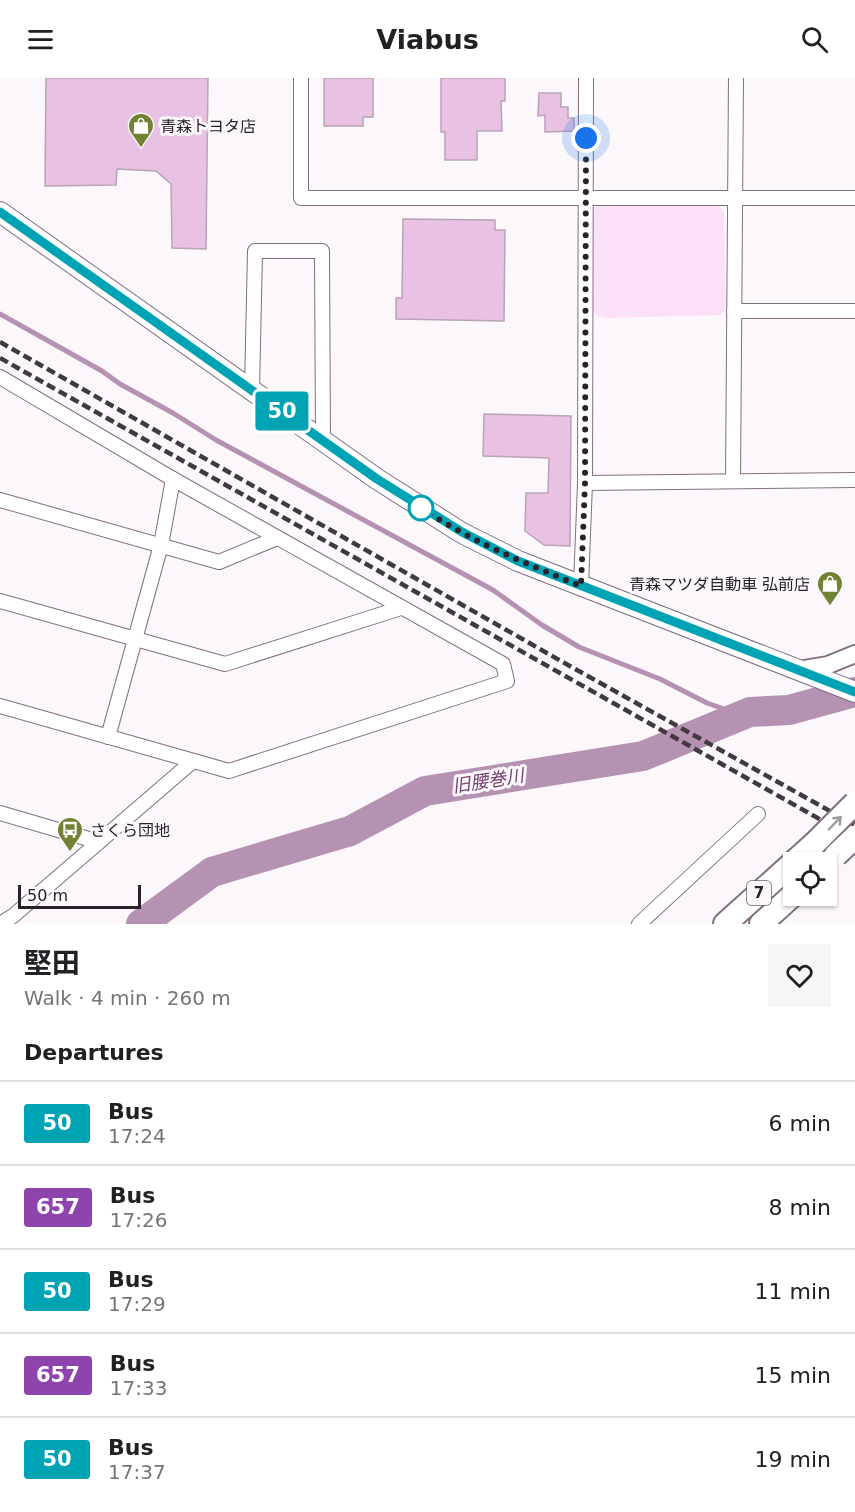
<!DOCTYPE html>
<meta charset="utf-8">
<style>
body{margin:0;font-family:"DejaVu Sans","Noto Sans JP",sans-serif;background:#f6f6f6;color:#202124;height:100vh;display:flex;flex-direction:column;font-size:22px;white-space:nowrap}
*{box-sizing:border-box;margin:0}
p{font-size:20px;color:#757577}
.icon{flex:none;width:33px;height:33px;fill:none;stroke:currentColor;stroke-width:2;stroke-linecap:round;stroke-linejoin:round}
.map{position:relative;height:846px;overflow:hidden}
.sheet{display:flex;flex-direction:column;background:#fff;flex:1}
.sheet>*{flex:none}
.badge{padding:0 12px;border-radius:4px;font-size:21px;line-height:39px}
.buttons{position:absolute;left:783px;top:774px;display:grid;gap:12px}
.buttons a{display:grid;place-items:center;width:54px;height:54px;border-radius:0px;background:#fff;box-shadow:0 2px 4px #0004;font-size:30px}
.scale{position:absolute;left:18px;bottom:15px;width:123px;box-sizing:border-box;padding-left:6px;border:3px solid #2a2129;border-top:0;font-size:16px;line-height:21px;white-space:nowrap;color:#2a2129;-webkit-text-stroke:4px #fcf7fb;paint-order:stroke}
.you{position:absolute;width:30px;height:30px;margin:-15px;border:4px solid #fff;border-radius:50%;background:#1a73e8;box-shadow:0 0 0 9px #1a73e833}
.map>.badge{position:absolute;translate:-50% -50%;box-shadow:0 0 0 3px #fff}
h2{padding:0 24px;font-size:22px;line-height:54px}
.round{display:grid;place-items:center;flex:none;width:63px;height:63px;border-radius:0px;background:#f6f6f6}
.overview{display:flex;align-items:center;justify-content:space-between;height:102px;padding:0 24px}
h1{font-size:28px;font-weight:700;line-height:45px}
ul{padding:0;list-style:none}
li{display:flex;align-items:center;gap:18px;height:84px;padding:0 24px;border-top:2px solid #e0e0e0}
li div{flex:1}
li b{display:block;font-size:22px}
li em{font-style:normal}
li .badge{min-width:66px;font-weight:700;text-align:center}
header{display:flex;justify-content:space-between;align-items:center;height:78px;padding:0 24px;background:#fff;font-size:27px;font-weight:700}
.map>svg:first-child{display:block}
.green{fill:#fbe1f8}
.lines{fill:none;stroke-linecap:round;stroke-linejoin:round}
.stream{stroke:#b692b2;stroke-width:5}
.river{stroke:#b692b2;stroke-width:30}
.building{fill:#e8c1e3;stroke:#b9a3b6;stroke-width:1.5}
.minor-casing{stroke:#836e80;stroke-width:16}
.tertiary-casing{stroke:#836e80;stroke-width:20}
.secondary-casing{stroke:#836e80;stroke-width:22}
.trunk-casing{stroke:#836e80;stroke-width:26}
.minor{stroke:#fff;stroke-width:14}
.tertiary{stroke:#fff;stroke-width:16}
.secondary{stroke:#fff;stroke-width:20}
.trunk{stroke:#fff;stroke-width:22}
.rail{stroke:#413840;stroke-width:4.5;stroke-dasharray:9 4.5;stroke-linecap:butt}
.trunk-bridge-casing{stroke:#836e80;stroke-width:26;stroke-linecap:butt}
.trunk-bridge{stroke:#fff;stroke-width:22}
.oneway{stroke:#9f9b9f}
.line-casing{stroke:#fff;stroke-width:14}
.line{stroke:#00a3b4;stroke-width:9}
.walk{stroke:#2a2129;stroke-width:6;stroke-dasharray:0 10.8}
.stop-dot{fill:#fff;stroke:#00a3b4;stroke-width:3}
.labels{text-anchor:middle;stroke-width:6;stroke-linejoin:round;paint-order:stroke}
.shield{fill:#fcf7fb;stroke:#696168;stroke-width:1.5}
.shield-label{font-size:15px;font-weight:bold;fill:#2a2129}
.poi-label{font-size:16px;fill:#2a2129;stroke:#fcf7fb;text-anchor:start}
.water-label{font-size:18px;font-style:italic;fill:#73426f;stroke:#fcf7fb}
</style>
<header><svg class="icon" aria-label="menu" viewBox="0 0 24 24"><path d="M4 6h16M4 12h16M4 18h16"/></svg>Viabus<svg class="icon" aria-label="search" viewBox="0 0 24 24"><circle cx="10" cy="10" r="6"/><path d="M15 15l6 6"/></svg></header>
<div class="map">
<svg width="855" height="846" viewBox="0 0 855 846">
<rect width="100%" height="100%" fill="#fcf7fb"/>
<!-- green -->
<path class="green" d="M719 127 724 135 726 229 721 237 606 240 598 238 592 233 591 135 597 128Z"/>
<g class="lines">
<!-- stream -->
<path class="stream" d="M0 236 102 293 120 306 173 335 216 362 493 512 542 547 579 569 660 601 707 625 724 631 750 634"/>
<!-- river -->
<path class="river" d="M141 846 212 794 350 753 425 713 643 678 750 634 789 632 855 614"/>
</g>
<!-- building -->
<g class="building">
<path d="M46 0H208L206 171 172 170 171 106 156 93 117 91 116 107 45 108Z"/>
<path d="M324 0H373V39H363V48H324Z"/>
<path d="M441 0H505V23H501L502 53H477V82H445V54H441Z"/>
<path d="M539 15H561V29H568V40H574V53L545 54V37L538 38Z"/>
<path d="M403 141 495 142V152H505L504 243 396 241V220H402Z"/>
<path d="M484 336 571 338 570 468 544 467 525 453 526 415H548L549 380 483 378Z"/>
</g>
<g class="lines">
<defs>
<g id="minor">
<path d="M301 0V120H855"/>
<path d="M734 233H855"/>
<path d="M0 299 173 401 503 586 507 603 229 693 0 628"/>
<path d="M252 312 255 173H322L323 363"/>
<path d="M733 403 736 0"/>
<path d="M585 405 855 402"/>
<path d="M0 422 219 484 277 460"/>
<path d="M581 508 585 405 586 0"/>
<path d="M0 523 225 586 401 530"/>
<path d="M108 659 161 467 173 401"/>
<path d="M0 735 99 764"/>
<path d="M0 846 13 838 193 683"/>
<path d="M639 846 758 736"/>
</g>
<path id="tertiary" d="M798 592 828 587 855 576"/>
<path id="secondary" d="M0 134 377 401 462 455 518 483 855 614"/>
<g id="trunk">
<path d="M725 846 815 765"/>
<path d="M761 846 794 816"/>
</g>
</defs>
<!-- minor casing -->
<use href="#minor" class="minor-casing"/>
<!-- tertiary casing -->
<use href="#tertiary" class="tertiary-casing"/>
<!-- secondary casing -->
<use href="#secondary" class="secondary-casing"/>
<!-- trunk casing -->
<use href="#trunk" class="trunk-casing"/>
<!-- minor -->
<use href="#minor" class="minor"/>
<!-- tertiary -->
<use href="#tertiary" class="tertiary"/>
<!-- secondary -->
<use href="#secondary" class="secondary"/>
<!-- trunk -->
<use href="#trunk" class="trunk"/>
<!-- rail -->
<g class="rail">
<path d="M0 264 568 587 855 747"/>
<path d="M0 280 855 761"/>
</g>
<defs>
<g id="trunk-bridge">
<path d="M815 765 855 725"/>
<path d="M836 777 855 759"/>
</g>
</defs>
<!-- trunk-bridge casing -->
<use href="#trunk-bridge" class="trunk-bridge-casing"/>
<!-- trunk-bridge -->
<use href="#trunk-bridge" class="trunk-bridge"/>
</g>
<!-- one-way arrows -->
<defs><path id="oneway-shaft" d="M-6 0H5M1.5-3L5.5 0L1.5 3" fill="none" stroke-width="1.6" stroke-linecap="round" stroke-linejoin="round" transform="scale(1.5)"/></defs>
<use class="oneway" href="#oneway-shaft" transform="translate(835 745) rotate(-46)"/>
<g class="lines">
<defs>
<path id="line" d="M0 134 377 401 462 454 518 483 855 614"/>
</defs>
<!-- line casing -->
<use href="#line" class="line-casing"/>
<!-- line -->
<use href="#line" class="line"/>
<!-- walk -->
<path class="walk" d="M421 430C471 463 526 486 581 508L585 405 586 60"/>
</g>
<!-- icons -->
<defs>
<symbol id="shop-pin" viewBox="-11 -11 22 30"><path d="M0 17L-7.5 6A9.5 9.5 0 1 1 7.5 6Z" fill="#718232" stroke="#fcf7fb"/><path d="M-5-2.5h2.3a2.7 3.5 0 0 1 5.4 0H5L5.5 6h-11ZM-1.5-2.5h3a1.5 2.3 0 0 0-3 0Z" fill="#fff"/></symbol>
<symbol id="bus-pin" viewBox="-11 -11 22 30"><path d="M0 17L-7.5 6A9.5 9.5 0 1 1 7.5 6Z" fill="#718232" stroke="#fcf7fb"/><path d="M-5-6H5V4H4V6H2V4H-2V6H-4V4H-5ZM-3.5-4V0h7V-4ZM-3.5 1.2v1.5H-2V1.2ZM2 1.2v1.5H3.5V1.2Z" fill="#fff"/></symbol>
</defs>
<g fill-rule="evenodd">
<use href="#shop-pin" x="126" y="33" width="30" height="40"/>
<use href="#shop-pin" x="815" y="491" width="30" height="40"/>
<use href="#bus-pin" x="55" y="737" width="30" height="40"/>
</g>
<!-- markers -->
<circle class="stop-dot" cx="421" cy="430" r="12"/>
<g class="labels">
<!-- shield labels -->
<rect class="shield" x="747" y="803" width="24" height="24" rx="4.5"/>
<g class="shield-label">
<text x="759" y="820">7</text>
</g>
<!-- poi labels -->
<g class="poi-label">
<text x="160" y="54">青森トヨタ店</text>
<text x="810" y="512" text-anchor="end">青森マツダ自動車 弘前店</text>
<text x="90" y="758">さくら団地</text>
</g>
<!-- water labels -->
<g class="water-label">
<text transform="translate(488 703) rotate(-9)" y="6">旧腰巻川</text>
</g>
</g>
</svg>
<div class="buttons">
<a><svg class="icon" aria-label="locate" viewBox="0 0 24 24"><circle cx="12" cy="12" r="6"/><path d="M12 2v4M12 18v4M2 12h4M18 12h4"/></svg></a>
</div>
<div class="scale">50 m</div>
<div class="you" style="left:586px;top:60px"></div>
<b class="badge" style="left:282px;top:333px;background:#00a3b4;color:#fff">50</b>
</div>
<section class="sheet">
<div class="overview"><div><h1>堅田</h1><p>Walk · 4 min · 260 m</p></div><a class="round"><svg class="icon" aria-label="heart" viewBox="0 0 24 24"><path d="M12 20l-8-8c-3-5 5-10 8-4 3-6 11-1 8 4z"/></svg></a></div>
<h2>Departures</h2>
<ul>
<li><span class="badge" style="background:#00a3b4;color:#fff">50</span><div><b>Bus</b><p>17:24</p></div><em>6 min</em></li>
<li><span class="badge" style="background:#8e44ad;color:#fff">657</span><div><b>Bus</b><p>17:26</p></div><em>8 min</em></li>
<li><span class="badge" style="background:#00a3b4;color:#fff">50</span><div><b>Bus</b><p>17:29</p></div><em>11 min</em></li>
<li><span class="badge" style="background:#8e44ad;color:#fff">657</span><div><b>Bus</b><p>17:33</p></div><em>15 min</em></li>
<li><span class="badge" style="background:#00a3b4;color:#fff">50</span><div><b>Bus</b><p>17:37</p></div><em>19 min</em></li>
</ul>
</section>
